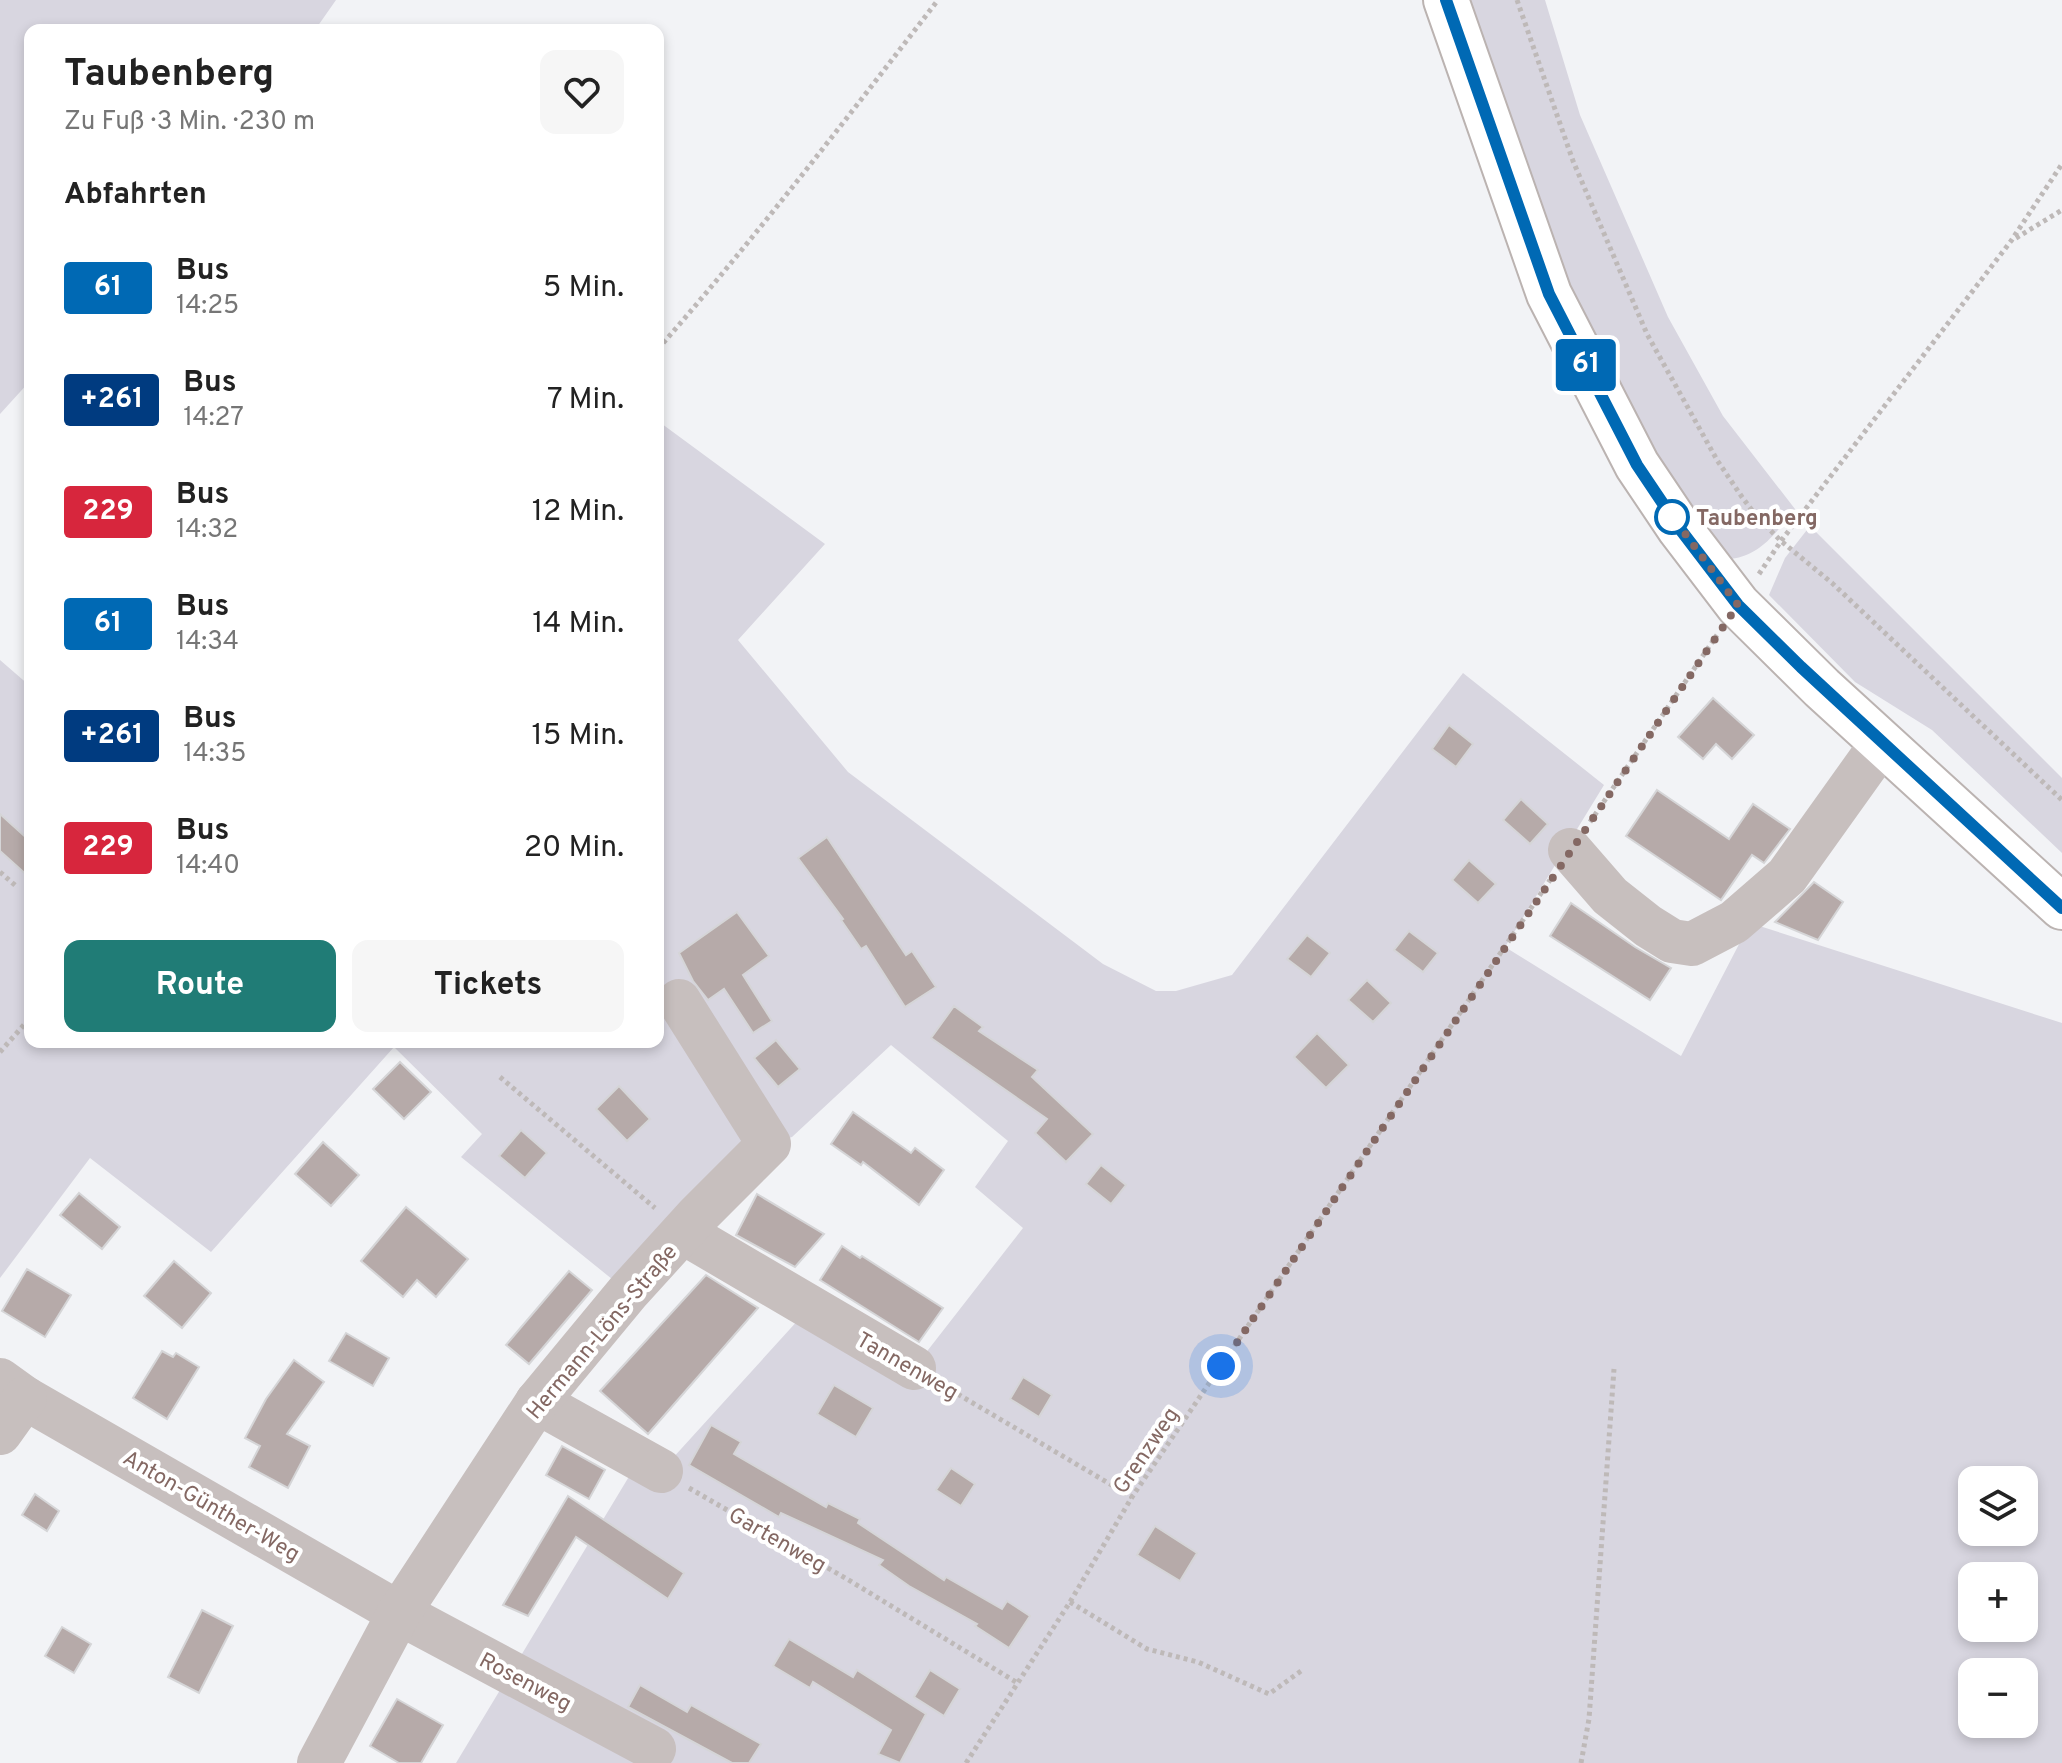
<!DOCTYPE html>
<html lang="de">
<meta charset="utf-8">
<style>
body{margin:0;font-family:Overpass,sans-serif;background:#f6f6f6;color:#222;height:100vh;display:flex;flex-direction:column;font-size:30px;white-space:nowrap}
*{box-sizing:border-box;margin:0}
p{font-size:26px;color:#767676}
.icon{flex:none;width:44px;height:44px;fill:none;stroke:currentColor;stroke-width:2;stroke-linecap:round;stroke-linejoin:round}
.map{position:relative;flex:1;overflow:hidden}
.details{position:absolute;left:24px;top:24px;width:640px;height:1024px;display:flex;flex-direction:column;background:#fff;border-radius:16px;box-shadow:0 4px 12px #0003}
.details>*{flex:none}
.badge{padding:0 16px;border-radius:6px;font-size:28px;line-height:52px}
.tools{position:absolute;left:1958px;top:1466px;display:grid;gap:16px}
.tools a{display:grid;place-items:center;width:80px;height:80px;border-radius:16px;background:#fff;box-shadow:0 4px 12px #0003;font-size:40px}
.you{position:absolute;width:40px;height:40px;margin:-20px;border:6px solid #fff;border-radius:50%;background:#1a73e8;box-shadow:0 0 0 12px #1a73e833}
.map>.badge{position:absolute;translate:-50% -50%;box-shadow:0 0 0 4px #fff}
h2{padding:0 40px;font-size:30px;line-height:72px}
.round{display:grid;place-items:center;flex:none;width:84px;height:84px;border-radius:16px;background:#f6f6f6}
.headline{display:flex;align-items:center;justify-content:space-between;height:136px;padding:0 40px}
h1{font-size:38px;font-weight:700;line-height:60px}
.cta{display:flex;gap:16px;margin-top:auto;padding:16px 40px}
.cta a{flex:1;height:92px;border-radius:16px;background:#207c76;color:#fff;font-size:32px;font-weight:700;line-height:92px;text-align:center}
.cta a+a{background:#f6f6f6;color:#222}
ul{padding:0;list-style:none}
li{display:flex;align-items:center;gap:24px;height:112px;padding:0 40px}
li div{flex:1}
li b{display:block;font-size:30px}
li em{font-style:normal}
li .badge{min-width:88px;font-weight:700;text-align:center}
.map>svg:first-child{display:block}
.green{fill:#d8d6e0;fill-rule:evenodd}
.building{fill:#b6aaa9;stroke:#d5d5d7;stroke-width:2}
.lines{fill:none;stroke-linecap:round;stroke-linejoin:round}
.major-casing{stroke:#bbb3b1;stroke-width:48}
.path{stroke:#beb9b8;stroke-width:5;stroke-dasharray:4 4;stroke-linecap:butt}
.minor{stroke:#c7bfbe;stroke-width:44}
.major{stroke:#fff;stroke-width:44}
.line-casing{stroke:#fff;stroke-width:18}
.line{stroke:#0069b4;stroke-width:12}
.walk{stroke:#846863;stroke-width:8;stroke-dasharray:0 14.4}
.stop-dot{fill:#fff;stroke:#0069b4;stroke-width:4}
.labels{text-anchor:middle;stroke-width:8;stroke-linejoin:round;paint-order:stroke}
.stop-label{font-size:22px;font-weight:bold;fill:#846863;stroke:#fff;text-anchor:start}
.street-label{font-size:22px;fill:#846863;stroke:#fff}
</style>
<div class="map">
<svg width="2062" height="1763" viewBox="0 0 2062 1763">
<rect width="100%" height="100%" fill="#f2f3f6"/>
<!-- green -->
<g class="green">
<path d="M0 0H336L315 30H30V381L0 414Z"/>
<path d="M1461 0H1545L1580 115 1668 317 1723 416 1795 509C1776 532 1762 555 1731 559L1654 454 1566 285Z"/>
<path d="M658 421 825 544 738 640 848 772 1103 964 1156 991H1176L1232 975 1463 673 1604 785 1505 947 1681 1056 1750 923 2062 1023V1763H456L639 1460 661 1471 810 1307 914 1368 1023 1228 975 1187 1008 1141 891 1045 792 1137 769 1144 628 1292 461 1157 482 1134 394 1047 211 1252 90 1158 0 1278V660L30 686V1042H658ZM1972 1480H2024V1532H1972ZM1972 1576H2024V1628H1972ZM1972 1672H2024V1724H1972Z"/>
<path d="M1810 526 2062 778V853L1932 730 1855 682 1769 595 1785 558Z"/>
</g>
<!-- building -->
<g class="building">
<path d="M1713 698 1754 735 1732 759 1716 744 1703 759 1678 737Z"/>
<path d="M1449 725 1473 744 1456 767 1432 749Z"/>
<path d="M1657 790 1729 839 1753 804 1790 829 1764 863 1752 855 1721 900 1626 836Z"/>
<path d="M1521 799 1548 824 1530 844 1503 820Z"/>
<path d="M0 814 30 841V878L0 851Z"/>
<path d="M827 837 906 955 912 951 936 987 905 1007 866 946 861 949 841 920 843 919 798 858Z"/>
<path d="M1469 860 1496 884 1478 903 1452 880Z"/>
<path d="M1814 882 1843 902 1818 940 1775 922Z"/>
<path d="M1571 903 1635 947 1671 968 1650 1000 1550 936Z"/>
<path d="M737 912 769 956 743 975 772 1021 753 1033 724 989 708 1000 693 981 679 953Z"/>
<path d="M1409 931 1438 953 1423 972 1394 950Z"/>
<path d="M1307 935 1330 953 1311 977 1287 959Z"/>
<path d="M1367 980 1391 1003 1373 1022 1348 1000Z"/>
<path d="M954 1006 983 1027 979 1031 1038 1070 1032 1077 1093 1134 1066 1162 1035 1133 1047 1119 931 1038Z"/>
<path d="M1317 1033 1349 1065 1326 1088 1294 1057Z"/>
<path d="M776 1040 800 1069 778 1087 754 1058Z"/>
<path d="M400 1062 431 1092 404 1119 373 1089Z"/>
<path d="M619 1086 650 1119 627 1141 596 1109Z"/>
<path d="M853 1112 911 1153 915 1148 944 1170 919 1205 863 1162 861 1165 831 1144Z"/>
<path d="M521 1130 547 1153 525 1178 499 1156Z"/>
<path d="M323 1142 359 1175 331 1206 295 1174Z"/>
<path d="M1101 1165 1126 1185 1111 1204 1086 1184Z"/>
<path d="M79 1193 120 1227 102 1249 60 1215Z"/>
<path d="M757 1194 824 1234 795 1267 736 1235Z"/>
<path d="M406 1207 468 1259 436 1297 417 1280 403 1297 361 1261Z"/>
<path d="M842 1246 860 1258 862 1256 943 1308 919 1342 820 1280Z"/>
<path d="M174 1261 211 1293 182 1328 144 1296Z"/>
<path d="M27 1269 71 1295 45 1337 2 1311Z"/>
<path d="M569 1271 592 1290 529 1364 506 1345Z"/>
<path d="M706 1275 758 1308 648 1434 600 1391Z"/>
<path d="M346 1333 389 1358 373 1386 329 1361Z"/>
<path d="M162 1351 173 1357 176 1353 199 1367 167 1419 133 1398Z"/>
<path d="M294 1360 324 1382 287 1434 310 1446 288 1488 249 1467 260 1446 245 1438 266 1399Z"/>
<path d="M1023 1377 1052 1395 1039 1417 1010 1399Z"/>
<path d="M834 1385 873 1408 856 1437 817 1414Z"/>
<path d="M711 1425 741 1442 734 1454 826 1507 828 1503 860 1519 858 1523 944 1580 946 1577 1002 1609 1007 1601 1030 1616 1009 1648 975 1626 977 1624 909 1586 879 1565 883 1560 781 1513 779 1517 689 1465Z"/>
<path d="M562 1446 605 1470 589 1499 546 1475Z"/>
<path d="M951 1468 975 1484 961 1506 936 1490Z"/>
<path d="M35 1494 59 1511 47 1531 22 1515Z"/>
<path d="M568 1496 684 1573 668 1599 576 1537 528 1616 503 1605Z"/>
<path d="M1155 1526 1197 1553 1180 1581 1137 1555Z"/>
<path d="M202 1610 233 1626 199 1693 168 1677Z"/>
<path d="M62 1627 91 1644 74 1673 45 1656Z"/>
<path d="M789 1639 853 1677 857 1670 926 1714 900 1763 878 1754 891 1730 813 1682 810 1688 773 1666Z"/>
<path d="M930 1670 960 1689 944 1716 914 1697Z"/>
<path d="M640 1685 687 1712 691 1705 761 1744 749 1763H732L628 1707Z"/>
<path d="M397 1699 443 1725 421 1763H399L370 1746Z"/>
</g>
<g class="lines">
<defs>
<path id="major" d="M1446 0 1549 294 1637 465 1680 529 1738 605 1822 688 2062 907"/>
</defs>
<!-- major casing -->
<use href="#major" class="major-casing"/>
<!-- path -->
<g class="path">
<path d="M1517 0 1573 161 1647 334 1717 460 1742 497 1757 517 1781 541 1832 583 2062 800"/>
<path d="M2016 238 2062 210"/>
<path d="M658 349C756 237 847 118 938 0"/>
<path d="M1759 574 1781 541 2011 241 2062 164"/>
<path d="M1590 822 1717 635"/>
<path d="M0 872 17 887"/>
<path d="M0 1052 30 1018"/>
<path d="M500 1077 655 1208"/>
<path d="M944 1386 1132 1497"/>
<path d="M689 1488 847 1579 1016 1682"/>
<path d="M1070 1602 1147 1649 1198 1662 1269 1694 1301 1671"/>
<path d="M966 1763 1070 1602 1132 1497 1550 880"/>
<path d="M1581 1763 1589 1719 1614 1369"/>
</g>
<!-- minor -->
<g class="minor">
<path d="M1570 850 1610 896 1648 926 1672 941 1692 944 1734 922 1787 876 1882 743"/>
<path d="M684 1233 914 1368"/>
<path d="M0 1380 25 1398 399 1613 654 1749"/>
<path d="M537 1402 661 1471"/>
<path d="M0 1433 25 1398"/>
<path d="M319 1763 399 1613 537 1402 628 1292 697 1216 769 1144 679 1001"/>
</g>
<!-- major -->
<use href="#major" class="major"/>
</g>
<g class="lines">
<defs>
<path id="line" d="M1446 0 1549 294 1637 465 1680 529 1738 605 1801 667 2062 908"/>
</defs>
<!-- line casing -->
<use href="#line" class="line-casing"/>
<!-- line -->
<use href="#line" class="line"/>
<!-- walk -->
<path class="walk" d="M1221 1366 1738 605 1666 508 1672 517"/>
</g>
<!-- markers -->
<circle class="stop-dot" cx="1672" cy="517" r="16"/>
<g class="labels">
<!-- stop labels -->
<g class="stop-label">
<text x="1696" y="525">Taubenberg</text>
</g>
<!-- street labels -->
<g class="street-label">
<text transform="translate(601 1331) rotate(-50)" y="8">Hermann-Löns-Straße</text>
<text transform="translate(908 1365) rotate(30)" y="8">Tannenweg</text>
<text transform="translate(1145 1450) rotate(-56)" y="8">Grenzweg</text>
<text transform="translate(212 1505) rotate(30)" y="8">Anton-Günther-Weg</text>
<text transform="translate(778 1539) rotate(30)" y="8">Gartenweg</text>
<text transform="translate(526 1681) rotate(28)" y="8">Rosenweg</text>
</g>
</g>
</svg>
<div class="tools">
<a><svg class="icon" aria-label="layers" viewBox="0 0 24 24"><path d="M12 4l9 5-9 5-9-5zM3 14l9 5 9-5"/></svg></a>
<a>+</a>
<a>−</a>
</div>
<div class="you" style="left:1221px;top:1366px"></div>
<b class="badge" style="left:1586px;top:365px;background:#0069b4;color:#fff">61</b>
<section class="details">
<div class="headline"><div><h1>Taubenberg</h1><p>Zu Fuß · 3 Min. · 230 m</p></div><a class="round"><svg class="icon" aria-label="heart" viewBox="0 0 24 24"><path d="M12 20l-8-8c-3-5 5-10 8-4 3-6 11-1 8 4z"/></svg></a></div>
<h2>Abfahrten</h2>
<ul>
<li><span class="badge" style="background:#0069b4;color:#fff">61</span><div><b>Bus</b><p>14:25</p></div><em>5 Min.</em></li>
<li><span class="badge" style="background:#003b80;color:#fff">+261</span><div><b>Bus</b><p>14:27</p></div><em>7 Min.</em></li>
<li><span class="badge" style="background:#d7263d;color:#fff">229</span><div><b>Bus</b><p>14:32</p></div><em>12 Min.</em></li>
<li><span class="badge" style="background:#0069b4;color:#fff">61</span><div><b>Bus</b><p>14:34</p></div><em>14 Min.</em></li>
<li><span class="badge" style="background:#003b80;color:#fff">+261</span><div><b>Bus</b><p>14:35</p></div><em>15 Min.</em></li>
<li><span class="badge" style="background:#d7263d;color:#fff">229</span><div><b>Bus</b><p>14:40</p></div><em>20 Min.</em></li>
</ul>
<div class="cta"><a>Route</a><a>Tickets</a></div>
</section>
</div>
